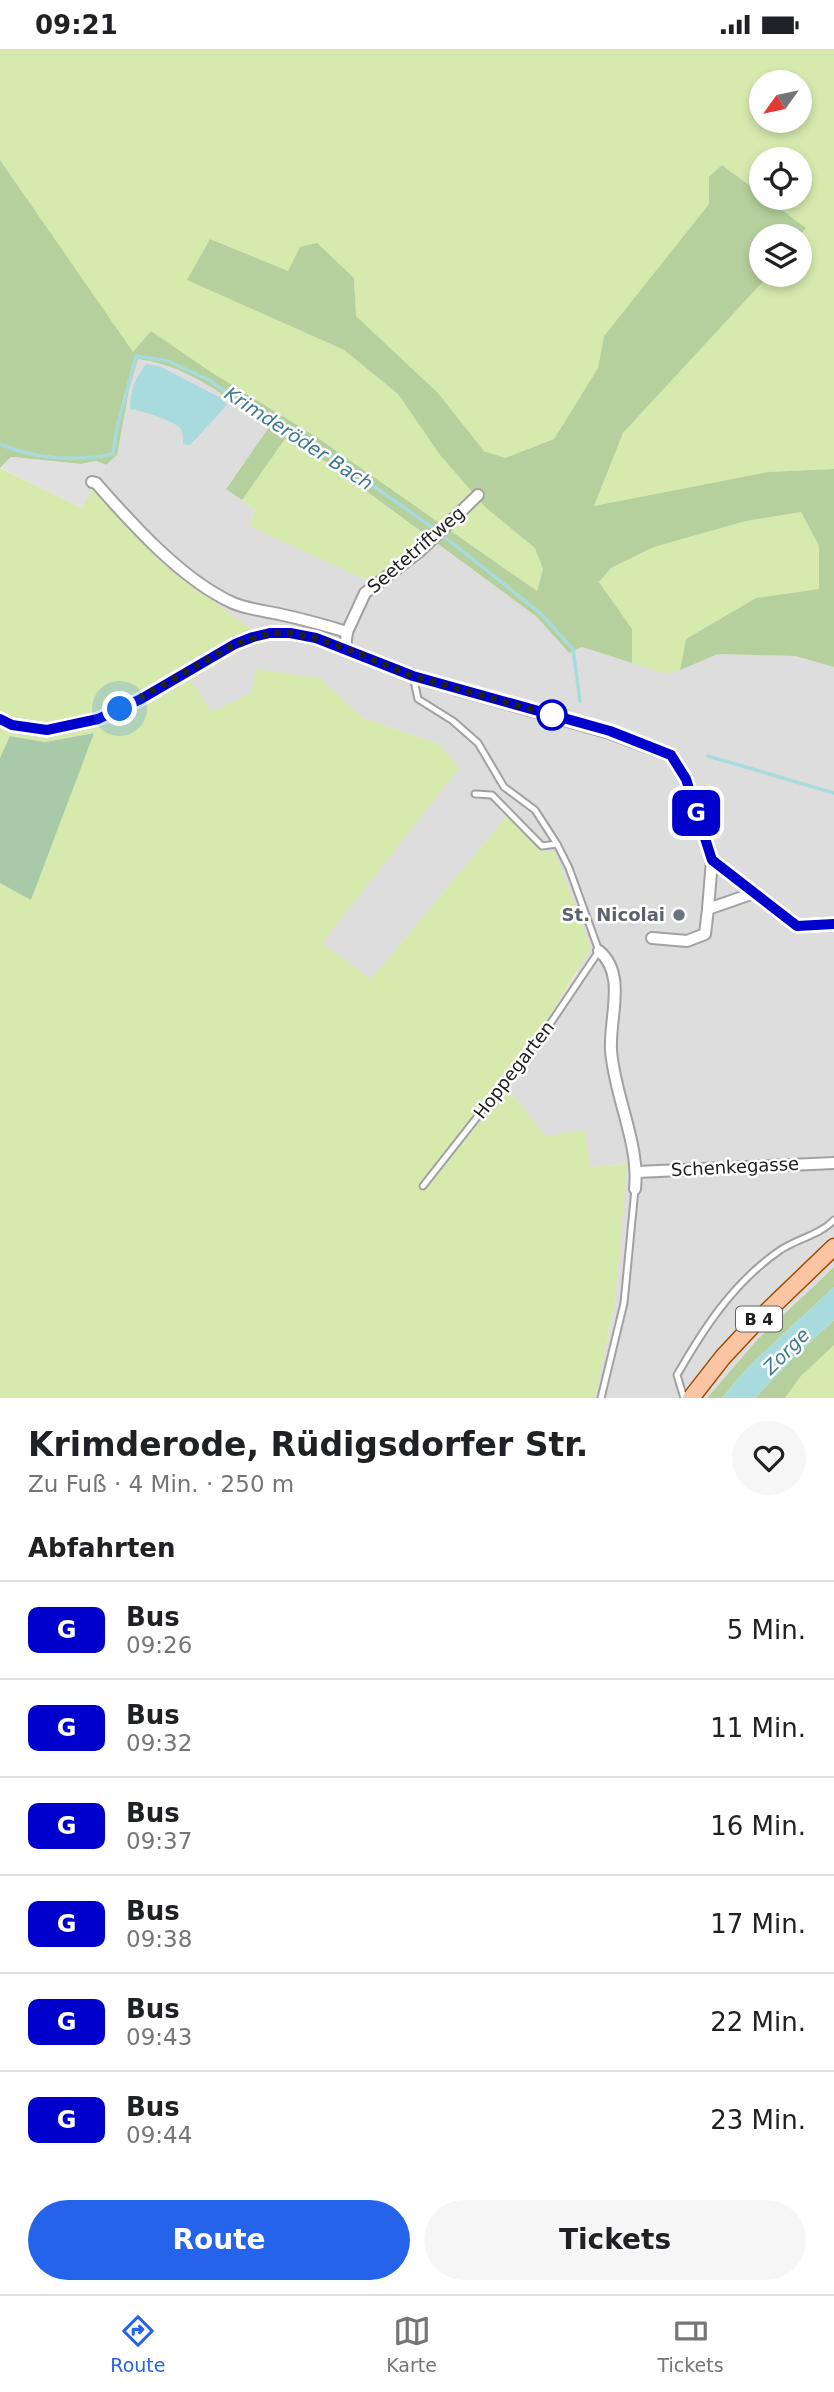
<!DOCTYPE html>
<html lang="de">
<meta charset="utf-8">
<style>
body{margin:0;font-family:"DejaVu Sans",sans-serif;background:#f6f6f6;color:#202124;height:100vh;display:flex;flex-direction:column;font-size:26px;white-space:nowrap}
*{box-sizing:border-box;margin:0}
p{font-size:23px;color:#757577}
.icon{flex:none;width:38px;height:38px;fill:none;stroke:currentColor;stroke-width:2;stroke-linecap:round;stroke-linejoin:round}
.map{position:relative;height:1349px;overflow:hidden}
.drawer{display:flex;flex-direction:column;background:#fff;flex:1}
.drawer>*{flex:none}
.badge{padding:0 14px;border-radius:10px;font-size:24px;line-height:46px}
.needle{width:46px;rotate:237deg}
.controls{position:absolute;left:749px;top:21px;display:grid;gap:14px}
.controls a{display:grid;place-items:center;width:63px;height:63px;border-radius:50%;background:#fff;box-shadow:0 4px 10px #0003;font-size:35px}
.you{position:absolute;width:35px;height:35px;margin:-18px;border:5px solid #fff;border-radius:50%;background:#1a73e8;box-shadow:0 0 0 10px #1a73e833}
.map>.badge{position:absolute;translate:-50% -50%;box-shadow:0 0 0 4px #fff}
h2{padding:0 28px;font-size:26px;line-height:63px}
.round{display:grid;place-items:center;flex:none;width:74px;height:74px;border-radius:37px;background:#f6f6f6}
.headline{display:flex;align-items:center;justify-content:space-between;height:119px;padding:0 28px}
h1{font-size:33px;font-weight:600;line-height:52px}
.cta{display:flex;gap:14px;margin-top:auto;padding:14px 28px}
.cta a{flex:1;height:80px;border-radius:42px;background:#2563eb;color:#fff;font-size:28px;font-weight:600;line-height:80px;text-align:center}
.cta a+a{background:#f6f6f6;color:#202124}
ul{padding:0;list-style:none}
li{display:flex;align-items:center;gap:21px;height:98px;padding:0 28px;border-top:2px solid #e0e0e0}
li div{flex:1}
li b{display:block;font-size:26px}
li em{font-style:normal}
li .badge{min-width:77px;font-weight:700;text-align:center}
.status{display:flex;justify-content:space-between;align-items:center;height:49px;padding:0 35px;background:#fff;direction:ltr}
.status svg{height:19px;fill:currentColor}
.dock{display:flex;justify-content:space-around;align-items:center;height:98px;border-top:2px solid #e0e0e0;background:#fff;font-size:19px;color:#757577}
.dock a{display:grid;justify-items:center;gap:4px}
.dock .selected{color:#2563eb}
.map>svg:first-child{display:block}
.residential{fill:#deddde}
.grass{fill:#d6eaae;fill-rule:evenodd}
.forest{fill:#b5d09c}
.cemetery{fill:#a9caa8}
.parking{fill:#e0e0e0}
.water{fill:#a8dbde}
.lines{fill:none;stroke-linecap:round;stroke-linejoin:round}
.stream{stroke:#a8dbde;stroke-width:3.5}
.service-casing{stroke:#a1a1a1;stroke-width:9}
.minor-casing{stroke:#a1a1a1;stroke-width:14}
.tertiary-casing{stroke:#a1a1a1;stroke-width:16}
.primary-casing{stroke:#9c4c01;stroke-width:19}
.service{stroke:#fff;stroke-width:5}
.minor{stroke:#fff;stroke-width:10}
.tertiary{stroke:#fff;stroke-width:12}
.primary{stroke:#fbc4a2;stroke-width:16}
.line-casing{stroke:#fff;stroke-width:16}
.line{stroke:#0000cd;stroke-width:10}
.walk{stroke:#202020;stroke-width:7;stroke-dasharray:0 12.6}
.stop-dot{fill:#fff;stroke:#0000cd;stroke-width:3.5}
.worship-dot{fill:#6b7280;stroke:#fff;stroke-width:2.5}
.labels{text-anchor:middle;stroke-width:5;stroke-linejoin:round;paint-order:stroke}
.shield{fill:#fff;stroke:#636363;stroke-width:2}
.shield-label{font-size:16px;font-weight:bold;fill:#202020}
.street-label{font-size:18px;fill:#202020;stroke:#fff}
.worship-label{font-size:18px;font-weight:bold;fill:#5b616d;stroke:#fff;text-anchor:end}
.water-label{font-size:19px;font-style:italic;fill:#407790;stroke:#fff}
</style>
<div class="status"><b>09:21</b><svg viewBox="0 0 49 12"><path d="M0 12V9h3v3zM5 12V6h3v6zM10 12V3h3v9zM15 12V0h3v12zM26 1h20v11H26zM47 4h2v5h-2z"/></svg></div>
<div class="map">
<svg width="834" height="1349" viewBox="0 0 834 1349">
<rect width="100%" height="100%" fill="#f1ece7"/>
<!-- residential -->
<path class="residential" d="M138 310 166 316 207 334 269 378 226 439 255 461 249 477 373 534 428 488 537 568 569 604 582 598 667 625 718 605 795 607 834 618V1218L758 1290 707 1349H595L615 1253 626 1115 591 1118 546 1087 500 1031 547 971 577 924 544 803 507 767 371 930 322 894 459 719 439 695 363 669 320 629 251 644 212 664 191 631 247 598 267 593 162 513 134 486 92 438 106 416 117 406 129 341Z"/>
<!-- grass -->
<g class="grass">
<path d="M0 0H834V420L768 423 594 457 623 384 769 226H800L799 187 805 179 766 149H800V110H761V145L722 116 709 155 604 287 598 319 554 390 504 409 484 402 438 344 356 267 354 229 288 222 210 190 188 231 344 301 398 345 440 406 486 459 535 499 543 520 537 542 318 389 211 323 151 282 133 304 0 111ZM761 33H800V72H761Z"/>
<path d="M285 390 328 414 428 488 373 534 249 477 255 461 242 451Z"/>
<path d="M0 419 82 459 92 438 134 486 162 513 268 593 247 598 191 631 212 663 251 644 256 620 320 629 363 669 439 695 459 719 322 894 371 930 507 767 543 803H555L591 899 547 971 500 1031 546 1087 584 1081 591 1118 627 1115 615 1253 595 1349H0V834L31 850 93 684 45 693 10 687 0 709Z"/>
<path d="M801 463 819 497V540L756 549 686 590 680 621 667 625 632 614 631 580 599 532 611 519 654 498 746 472Z"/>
<path d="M834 1296V1349H785L801 1327Z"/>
</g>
<!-- forest -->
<g class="forest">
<path d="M0 111 133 303 151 282 211 323 318 389 537 542 543 520 535 499 486 459 440 406 398 345 344 301 187 231 210 190 288 222 300 198 317 194 354 229 356 267 438 344 484 402 505 409 554 390 598 319 604 287 709 155V128L722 116 761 145V149H766L806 179 799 187H761V226H769L623 384 594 457 768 423 834 420V618L795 607 718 605 680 621 686 590 756 549 819 540V497L801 463 746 472 654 498 611 519 599 533 632 580V614L582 598 569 604 537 568 328 414 285 390 242 451 226 440 269 378C228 349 189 317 138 310L129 341 117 406 106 416 96 412 81 415 11 408 0 419Z"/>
<path d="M834 1218V1238L748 1318 722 1349H707L758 1290Z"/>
<path d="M834 1271V1296L801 1327 785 1349H755L794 1308Z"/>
</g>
<!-- cemetery -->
<path class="cemetery" d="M94 684 31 851 0 834V709L10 687 45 693Z"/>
<!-- parking -->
<path class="parking" d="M11 408 81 415 96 412 106 416 82 459 1 419Z"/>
<!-- water -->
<g class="water">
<path d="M146 315 159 317 221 349 227 356 190 396 183 395C183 389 184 383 179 378 171 371 140 361 130 360 130 342 135 329 146 315Z"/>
<path d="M834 1238V1271L794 1308 755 1349H722L748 1318Z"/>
</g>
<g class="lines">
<!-- stream -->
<g class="stream">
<path d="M0 395C34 410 78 413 113 405L117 379 136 307 168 312 209 331 240 353 338 412 436 481 540 564 573 600 580 652"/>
<path d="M708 707 834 744"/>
</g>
<defs>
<g id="service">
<path d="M413 627 418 650 453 672 478 694 504 738 535 761 557 795 569 819 599 902 548 978 423 1137"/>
<path d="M475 745 492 746 542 797 557 795"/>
<path d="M601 1349 624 1254 635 1140"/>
<path d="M684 1349 677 1326C704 1279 733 1234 779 1202 796 1190 820 1186 834 1171"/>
</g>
<g id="minor">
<path d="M92 433 96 434C132 475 182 531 233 554 247 560 264 562 279 565 302 570 324 576 347 583"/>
<path d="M345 599 347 583 365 544 420 502 478 446"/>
<path d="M708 860 712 811"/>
<path d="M652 889 687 892 705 885 708 860 754 844"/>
<path d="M599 902C627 925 609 969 611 1001 614 1046 640 1095 635 1140"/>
<path d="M637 1123 834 1114"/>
</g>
<path id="tertiary" d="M0 670 12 676 47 681 98 670 141 650 235 595 253 588 270 584H290L316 589 413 627 610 683 671 706 686 730 712 811 797 877 834 875"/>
<path id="primary" d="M691 1349 723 1308 752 1277 834 1198"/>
</defs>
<!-- service casing -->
<use href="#service" class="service-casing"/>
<!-- minor casing -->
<use href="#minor" class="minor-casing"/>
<!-- tertiary casing -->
<use href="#tertiary" class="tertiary-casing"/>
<!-- primary casing -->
<use href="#primary" class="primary-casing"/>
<!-- service -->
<use href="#service" class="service"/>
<!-- minor -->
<use href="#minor" class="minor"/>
<!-- tertiary -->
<use href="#tertiary" class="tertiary"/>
<!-- primary -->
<use href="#primary" class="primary"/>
</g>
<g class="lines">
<defs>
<path id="line" d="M0 670 12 676 47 681 98 670 141 650 235 595 253 588 270 584H290L316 589 413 627 610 682 671 706 686 730 712 811 797 877 834 875"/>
</defs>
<!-- line casing -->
<use href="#line" class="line-casing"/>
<!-- line -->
<use href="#line" class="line"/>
<!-- walk -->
<path class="walk" d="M120 660 235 595 270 584H290L316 589 345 599 413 627 552 666"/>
</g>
<!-- markers -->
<circle class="stop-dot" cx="552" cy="666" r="14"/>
<circle class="worship-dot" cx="679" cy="866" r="7"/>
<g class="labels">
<!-- shield labels -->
<rect class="shield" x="736" y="1257.5" width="46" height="25" rx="5"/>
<g class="shield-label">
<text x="759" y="1276">B 4</text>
</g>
<!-- street labels -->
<g class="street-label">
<text transform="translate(416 501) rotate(-41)" y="6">Seetetriftweg</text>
<text transform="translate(514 1021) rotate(-52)" y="6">Hoppegarten</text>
<text transform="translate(735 1118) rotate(-3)" y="6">Schenkegasse</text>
</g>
<!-- worship labels -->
<g class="worship-label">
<text x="665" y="872">St. Nicolai</text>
</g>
<!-- water labels -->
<g class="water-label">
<text transform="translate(299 389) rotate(33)" y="7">Krimderöder Bach</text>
<text transform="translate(786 1302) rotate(-45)" y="7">Zorge</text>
</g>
</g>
</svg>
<div class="controls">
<a><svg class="needle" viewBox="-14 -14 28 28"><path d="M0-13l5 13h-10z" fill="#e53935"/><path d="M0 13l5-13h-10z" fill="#757577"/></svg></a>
<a><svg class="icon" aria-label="locate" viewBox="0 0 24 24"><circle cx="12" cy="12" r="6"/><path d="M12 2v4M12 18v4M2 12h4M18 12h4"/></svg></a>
<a><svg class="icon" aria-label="layers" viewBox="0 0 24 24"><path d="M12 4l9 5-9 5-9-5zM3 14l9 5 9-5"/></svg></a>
</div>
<div class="you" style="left:120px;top:660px"></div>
<b class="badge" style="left:696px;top:764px;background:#0000cd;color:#fff">G</b>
</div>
<section class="drawer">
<div class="headline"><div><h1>Krimderode, Rüdigsdorfer Str.</h1><p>Zu Fuß · 4 Min. · 250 m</p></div><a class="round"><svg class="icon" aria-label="heart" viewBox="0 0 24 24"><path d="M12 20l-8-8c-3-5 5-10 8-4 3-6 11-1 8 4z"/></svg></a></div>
<h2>Abfahrten</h2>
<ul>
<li><span class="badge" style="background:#0000cd;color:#fff">G</span><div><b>Bus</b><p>09:26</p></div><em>5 Min.</em></li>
<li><span class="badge" style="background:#0000cd;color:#fff">G</span><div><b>Bus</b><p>09:32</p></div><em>11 Min.</em></li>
<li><span class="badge" style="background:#0000cd;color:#fff">G</span><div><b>Bus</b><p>09:37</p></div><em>16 Min.</em></li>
<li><span class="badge" style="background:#0000cd;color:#fff">G</span><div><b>Bus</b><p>09:38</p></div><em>17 Min.</em></li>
<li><span class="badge" style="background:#0000cd;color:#fff">G</span><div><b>Bus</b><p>09:43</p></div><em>22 Min.</em></li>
<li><span class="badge" style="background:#0000cd;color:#fff">G</span><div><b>Bus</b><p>09:44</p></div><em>23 Min.</em></li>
</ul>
<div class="cta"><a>Route</a><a>Tickets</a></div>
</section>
<nav class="dock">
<a class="selected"><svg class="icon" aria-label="directions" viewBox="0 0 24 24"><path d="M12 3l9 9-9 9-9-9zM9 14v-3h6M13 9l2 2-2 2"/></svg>Route</a>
<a><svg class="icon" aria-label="map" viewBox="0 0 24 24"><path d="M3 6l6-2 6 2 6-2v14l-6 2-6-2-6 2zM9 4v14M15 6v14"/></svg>Karte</a>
<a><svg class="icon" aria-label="tickets" viewBox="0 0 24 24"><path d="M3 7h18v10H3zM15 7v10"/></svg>Tickets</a>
</nav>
